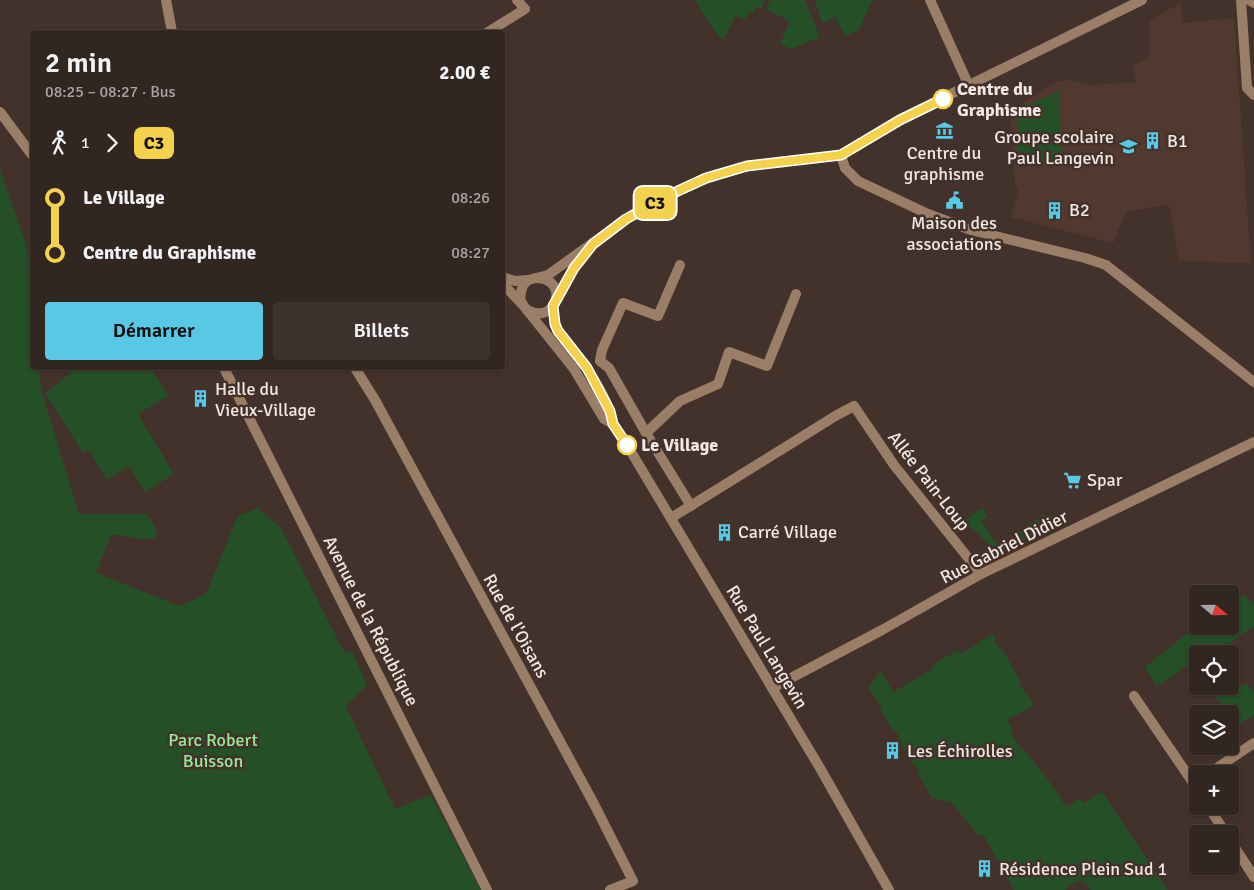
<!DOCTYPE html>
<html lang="fr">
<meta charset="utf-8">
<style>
body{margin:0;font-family:Signika,sans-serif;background:#3d322d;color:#f1f3f6;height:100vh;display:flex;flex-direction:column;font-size:19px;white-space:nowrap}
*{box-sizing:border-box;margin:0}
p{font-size:16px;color:#a8a5a5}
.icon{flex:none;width:28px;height:28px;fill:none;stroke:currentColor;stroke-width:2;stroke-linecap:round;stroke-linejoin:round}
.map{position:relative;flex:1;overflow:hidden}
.sheet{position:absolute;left:30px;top:30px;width:475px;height:340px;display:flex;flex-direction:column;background:#322620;border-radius:5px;box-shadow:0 1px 4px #0004,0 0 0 1px #4d433e}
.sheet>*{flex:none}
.badge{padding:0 10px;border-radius:8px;font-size:18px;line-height:32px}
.needle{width:32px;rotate:110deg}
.tools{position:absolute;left:1189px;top:585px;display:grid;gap:10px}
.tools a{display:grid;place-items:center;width:50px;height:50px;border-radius:5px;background:#322620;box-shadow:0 1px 4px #0004,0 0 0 1px #4d433e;font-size:25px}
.map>.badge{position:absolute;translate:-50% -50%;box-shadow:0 0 0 2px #fff}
.legs{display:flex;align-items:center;gap:8px;height:55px;padding:0 15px;font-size:16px}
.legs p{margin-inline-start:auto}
.summary{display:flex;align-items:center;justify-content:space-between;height:85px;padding:0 15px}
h1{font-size:28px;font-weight:600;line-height:38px}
.button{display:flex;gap:10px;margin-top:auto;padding:10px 15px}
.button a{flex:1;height:58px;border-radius:5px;background:#59c8e4;color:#111;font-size:20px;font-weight:600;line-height:58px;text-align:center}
.button a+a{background:#3d322d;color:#f1f3f6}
ul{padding:0 15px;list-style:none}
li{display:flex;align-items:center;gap:18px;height:55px;font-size:19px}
li i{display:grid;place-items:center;width:8px;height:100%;margin:0 6px;background:currentColor}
li i::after{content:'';width:12px;height:12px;margin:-6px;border:4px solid;border-radius:50%;background:#322620}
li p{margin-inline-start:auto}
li:first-child i{background:linear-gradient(#0000 50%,currentColor 0)}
li:last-child i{background:linear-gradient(currentColor 50%,#0000 0)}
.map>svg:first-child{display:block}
.built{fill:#51392f}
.green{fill:#254f26}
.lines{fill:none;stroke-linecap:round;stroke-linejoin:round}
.minor{stroke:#9b7e67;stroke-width:10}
.tertiary{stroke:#9b7e67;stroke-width:10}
.line-1-casing{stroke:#fff;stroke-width:11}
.line-1{stroke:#f5d24d;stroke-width:8}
.stop-1-dot{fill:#fff;stroke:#f5d24d;stroke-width:2.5}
.labels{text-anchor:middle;stroke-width:5;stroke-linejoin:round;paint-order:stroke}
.stop-label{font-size:18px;font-weight:bold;fill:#f2e7e2;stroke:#43322b;text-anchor:start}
.poi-label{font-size:18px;fill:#f2e7e2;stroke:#43322b;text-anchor:start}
.street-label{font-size:18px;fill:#f2e7e2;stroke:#43322b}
.park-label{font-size:18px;fill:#97ea97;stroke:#43322b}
</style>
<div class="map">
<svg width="1254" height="890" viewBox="0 0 1254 890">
<rect width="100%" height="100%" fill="#43322b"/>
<!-- built -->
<path class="built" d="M1181 3 1183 23 1234 18 1251 263 1179 261 1169 205 1126 211 1113 243 1011 217 1018 192 1015 184 1010 110 1057 82 1067 80 1091 85 1136 82 1133 65 1149 58 1150 20Z"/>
<!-- green -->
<g class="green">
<path d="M696 0H765L761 9 755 7 753 12 750 11 746 18 743 19 735 16 725 38H720L701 11Z"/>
<path d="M770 0H805L820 37 791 49 780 44 790 21 766 10Z"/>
<path d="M815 0H872L859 30 845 36 835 17 822 23Z"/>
<path d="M1059 91 1062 162 1019 167 1016 110Z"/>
<path d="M0 169 28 250 32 368H38L41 389 79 514H146L154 524 157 534 155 538C140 541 126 534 111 535L96 573 180 606 206 594 238 516 258 508 281 528 341 646 346 652 353 653 367 685 346 706 395 809 431 795 481 890H0Z"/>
<path d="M68 368H151L168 396 138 414 174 474 145 492 129 466 107 480 89 450 83 453 45 393 71 373Z"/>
<path d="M982 508 988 516 981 521 999 547 1043 515 1053 516 1057 519 1056 526 997 552 982 556V553L991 547 971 527 963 530 959 524Z"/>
<path d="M1243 595 1254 604V626L1224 647 1228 654H1198L1197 682 1186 666 1157 687 1145 667 1197 626H1230V601L1236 596Z"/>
<path d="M993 634 996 638 994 640 1000 650 1002 649 1021 682 1019 683 1025 693H1027L1034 705 1007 720 1013 730 1010 731 1020 748H1023L1049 781 1066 807 1080 798 1084 803 1102 792 1168 890H1091L1083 881H1077L1064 890H1014L983 834 979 836 951 802 932 798 918 774 920 773 914 763H912L900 742 901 741 895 730 893 731 881 710 882 708 868 687 881 671 893 692 933 669 932 665 958 650 960 654Z"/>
<path d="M1230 670 1241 687 1247 683 1254 693V715L1230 731V714H1220L1225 710 1209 686H1230Z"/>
</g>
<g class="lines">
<!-- minor -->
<g class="minor">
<path d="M930 0 969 86"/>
<path d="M1241 0 1247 88 1254 95"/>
<path d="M1249 0 1254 3"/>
<path d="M488 32 525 9 517 0"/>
<path d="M0 112 32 155"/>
<path d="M841 155 845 168 858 181 928 214 971 230 1085 258 1106 265 1254 382"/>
<path d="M600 361 609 368 646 433 691 506"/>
<path d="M600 361 602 350 623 303 658 316 680 265"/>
<path d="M355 368 375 400 594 804 633 881 610 890"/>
<path d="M646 433 680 401 718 384 729 352 767 366 796 294"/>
<path d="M671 518 837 415 854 406 894 465 981 574"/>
<path d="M772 688 882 630 981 574 1254 442"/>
<path d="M1134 696 1198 790"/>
<path d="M1208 774 1254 743"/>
<path d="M1208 806 1226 834"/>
<path d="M1230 840 1254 877"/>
</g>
<!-- tertiary -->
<g class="tertiary">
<path d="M166 0 172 32"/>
<path d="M502 277 515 281 528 280"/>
<path d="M502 283 522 304"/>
<path d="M556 298 574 268 586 252"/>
<path d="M553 306 555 324 558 331C579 357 607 391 613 424"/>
<path d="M527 310C557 326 570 279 537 278"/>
<path d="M224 368 487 890"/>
<path d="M889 890 820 768 627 445 613 424 604 419 574 369 523 305 520 299 521 292 523 285 528 280 548 275 626 219 667 196 706 179 747 166 841 155 900 119 1142 0"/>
</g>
</g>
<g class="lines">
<defs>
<path id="line-1" d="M627 445 613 424 610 411 587 368 558 331 555 324 553 306 574 268 593 244 626 219 667 196 706 178 747 166 841 155 900 120 943 99"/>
</defs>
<!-- line-1 casing -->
<use href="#line-1" class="line-1-casing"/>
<!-- line-1 -->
<use href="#line-1" class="line-1"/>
</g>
<!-- icons -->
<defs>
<symbol id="museum-bare" viewBox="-9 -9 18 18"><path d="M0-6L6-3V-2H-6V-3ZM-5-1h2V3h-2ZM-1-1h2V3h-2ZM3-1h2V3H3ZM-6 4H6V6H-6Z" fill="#59c8e4" stroke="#43322b" stroke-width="2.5" paint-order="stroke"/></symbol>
<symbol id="building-bare" viewBox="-9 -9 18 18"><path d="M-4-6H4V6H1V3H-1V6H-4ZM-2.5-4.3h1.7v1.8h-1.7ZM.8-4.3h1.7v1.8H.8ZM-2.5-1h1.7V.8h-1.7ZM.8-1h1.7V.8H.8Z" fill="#59c8e4" stroke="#43322b" stroke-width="2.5" paint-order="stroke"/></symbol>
<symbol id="school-bare" viewBox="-9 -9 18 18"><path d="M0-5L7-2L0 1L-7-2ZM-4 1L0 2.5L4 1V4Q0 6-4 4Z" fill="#59c8e4" stroke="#43322b" stroke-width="2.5" paint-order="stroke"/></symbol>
<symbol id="civic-bare" viewBox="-9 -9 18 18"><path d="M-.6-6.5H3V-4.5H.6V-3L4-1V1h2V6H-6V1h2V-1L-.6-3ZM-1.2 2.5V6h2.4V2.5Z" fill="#59c8e4" stroke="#43322b" stroke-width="2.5" paint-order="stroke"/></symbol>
<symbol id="supermarket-bare" viewBox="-9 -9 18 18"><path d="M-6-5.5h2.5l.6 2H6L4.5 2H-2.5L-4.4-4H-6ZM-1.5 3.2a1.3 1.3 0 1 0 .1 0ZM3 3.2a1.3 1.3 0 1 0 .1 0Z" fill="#59c8e4" stroke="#43322b" stroke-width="2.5" paint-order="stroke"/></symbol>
</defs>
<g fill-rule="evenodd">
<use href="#museum-bare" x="932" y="118" width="25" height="25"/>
<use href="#building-bare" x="1140" y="128" width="25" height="25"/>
<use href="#school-bare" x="1116" y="134" width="25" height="25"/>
<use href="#civic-bare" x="942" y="188" width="25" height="25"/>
<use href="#building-bare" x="1042" y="198" width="25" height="25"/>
<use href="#building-bare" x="188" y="386" width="25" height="25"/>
<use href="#supermarket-bare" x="1060" y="468" width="25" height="25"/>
<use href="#building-bare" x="712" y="520" width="25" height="25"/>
<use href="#building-bare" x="880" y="738" width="25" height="25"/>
<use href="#building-bare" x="972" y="856" width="25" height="25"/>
</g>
<!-- markers -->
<g class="stop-1-dot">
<circle cx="943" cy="99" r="9"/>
<circle cx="627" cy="445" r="9"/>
</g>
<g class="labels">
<!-- stop labels -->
<g class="stop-label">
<text x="957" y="95">Centre du<tspan x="957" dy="21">Graphisme</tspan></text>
<text x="641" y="451">Le Village</text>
</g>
<!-- poi labels -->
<g class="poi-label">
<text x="1114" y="143" text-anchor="end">Groupe scolaire<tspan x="1114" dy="21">Paul Langevin</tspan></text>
<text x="1167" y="147">B1</text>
<text x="944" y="159" text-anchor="middle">Centre du<tspan x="944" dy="21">graphisme</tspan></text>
<text x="1069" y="216">B2</text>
<text x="954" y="229" text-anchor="middle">Maison des<tspan x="954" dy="21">associations</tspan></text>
<text x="215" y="395">Halle du<tspan x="215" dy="21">Vieux-Village</tspan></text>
<text x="1087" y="486">Spar</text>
<text x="738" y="538">Carré Village</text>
<text x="907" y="757">Les Échirolles</text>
<text x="999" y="875">Résidence Plein Sud 1</text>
</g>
<!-- street labels -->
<g class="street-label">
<text transform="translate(929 481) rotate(52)" y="6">Allée Pain-Loup</text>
<text transform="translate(1004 547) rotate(-27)" y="6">Rue Gabriel Didier</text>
<text transform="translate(371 621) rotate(63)" y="6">Avenue de la République</text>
<text transform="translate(516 626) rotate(61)" y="6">Rue de l'Oisans</text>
<text transform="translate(767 647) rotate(59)" y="6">Rue Paul Langevin</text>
</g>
<!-- park labels -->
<g class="park-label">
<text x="213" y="746">Parc Robert<tspan x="213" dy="21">Buisson</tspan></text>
</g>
</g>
</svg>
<div class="tools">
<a><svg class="needle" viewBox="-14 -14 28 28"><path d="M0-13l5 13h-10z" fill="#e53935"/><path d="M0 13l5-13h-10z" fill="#a8a5a5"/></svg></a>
<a><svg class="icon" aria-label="locate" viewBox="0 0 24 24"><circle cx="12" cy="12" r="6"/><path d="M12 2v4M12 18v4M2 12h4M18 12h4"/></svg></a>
<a><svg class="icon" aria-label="layers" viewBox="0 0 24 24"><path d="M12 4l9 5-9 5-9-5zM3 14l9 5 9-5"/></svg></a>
<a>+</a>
<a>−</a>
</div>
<b class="badge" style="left:655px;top:203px;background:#f5d24d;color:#111">C3</b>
<section class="sheet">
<div class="summary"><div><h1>2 min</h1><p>08:25 – 08:27 · Bus</p></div><b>2.00 €</b></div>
<div class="legs"><svg class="icon" aria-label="walk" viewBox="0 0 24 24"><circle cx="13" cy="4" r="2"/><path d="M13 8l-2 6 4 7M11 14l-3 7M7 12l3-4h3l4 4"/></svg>1<svg class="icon" aria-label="forward" viewBox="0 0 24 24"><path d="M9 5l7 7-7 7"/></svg><b class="badge" style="background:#f5d24d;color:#111">C3</b></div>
<ul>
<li><i style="color:#f5d24d"></i><b>Le Village</b><p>08:26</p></li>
<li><i style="color:#f5d24d"></i><b>Centre du Graphisme</b><p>08:27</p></li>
</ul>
<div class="button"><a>Démarrer</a><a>Billets</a></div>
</section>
</div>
